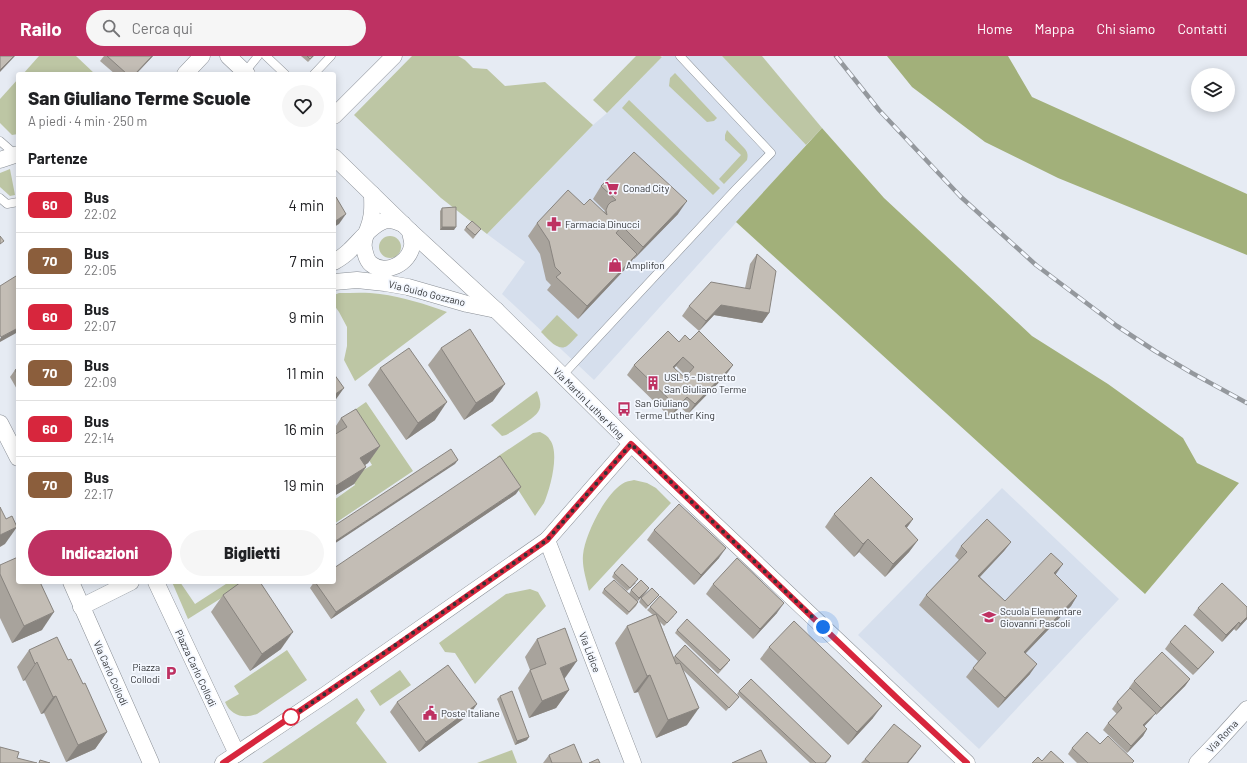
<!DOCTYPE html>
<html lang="it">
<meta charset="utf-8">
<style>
body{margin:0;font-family:Barlow,sans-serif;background:#f6f6f6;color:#202124;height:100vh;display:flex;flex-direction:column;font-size:15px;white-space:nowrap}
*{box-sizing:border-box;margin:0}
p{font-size:13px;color:#757577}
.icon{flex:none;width:22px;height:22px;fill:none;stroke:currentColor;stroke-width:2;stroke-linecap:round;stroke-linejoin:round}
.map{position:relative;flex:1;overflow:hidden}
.panel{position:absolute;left:16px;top:16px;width:320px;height:512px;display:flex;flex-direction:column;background:#fff;border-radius:4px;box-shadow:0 2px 10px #0003}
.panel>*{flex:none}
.badge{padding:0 8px;border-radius:6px;font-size:14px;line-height:26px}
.buttons{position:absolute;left:1191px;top:12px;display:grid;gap:8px}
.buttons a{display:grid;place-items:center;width:44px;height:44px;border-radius:50%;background:#fff;box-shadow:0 2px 10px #0003;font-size:20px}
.you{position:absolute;width:20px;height:20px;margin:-10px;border:3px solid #fff;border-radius:50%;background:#1a73e8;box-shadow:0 0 0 6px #1a73e833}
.map>.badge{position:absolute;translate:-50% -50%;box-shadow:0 0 0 2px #fff}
h2{padding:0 12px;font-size:15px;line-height:36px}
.round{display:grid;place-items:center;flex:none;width:42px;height:42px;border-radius:21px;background:#f6f6f6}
.summary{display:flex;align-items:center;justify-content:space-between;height:68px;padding:0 12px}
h1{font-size:19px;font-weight:800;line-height:30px}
.cta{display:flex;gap:8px;margin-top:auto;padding:8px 12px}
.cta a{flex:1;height:46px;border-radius:24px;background:#be3162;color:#fff;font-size:16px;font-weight:800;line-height:46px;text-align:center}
.cta a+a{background:#f6f6f6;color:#202124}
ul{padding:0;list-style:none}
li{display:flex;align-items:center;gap:12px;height:56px;padding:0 12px;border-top:1px solid #e0e0e0}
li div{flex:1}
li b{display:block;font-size:15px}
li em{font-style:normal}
li .badge{min-width:44px;font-weight:700;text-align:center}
header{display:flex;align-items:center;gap:24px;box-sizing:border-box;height:56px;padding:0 20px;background:#be3162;color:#fff}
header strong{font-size:19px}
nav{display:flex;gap:22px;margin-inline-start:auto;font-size:14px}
.search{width:280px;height:36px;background:#f6f6f6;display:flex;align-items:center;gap:10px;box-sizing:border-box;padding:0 14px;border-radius:22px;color:#757577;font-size:15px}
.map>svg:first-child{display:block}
.built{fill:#d6dfed}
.green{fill:#bdc6a4}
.forest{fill:#a2b07a}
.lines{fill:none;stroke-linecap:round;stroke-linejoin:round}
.lane-casing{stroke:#898e95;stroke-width:9}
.street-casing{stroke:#898e95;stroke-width:17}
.lane{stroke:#fff;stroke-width:8}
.street{stroke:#fff;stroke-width:16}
.rail-casing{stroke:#94989d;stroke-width:4.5}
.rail{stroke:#f4f8ff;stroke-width:3;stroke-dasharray:9;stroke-linecap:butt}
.wall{fill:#a8a39c;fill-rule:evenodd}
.shaded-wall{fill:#88847f}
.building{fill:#c3bdb5;stroke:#88847f;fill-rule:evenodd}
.line-casing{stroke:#fff;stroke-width:9}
.line{stroke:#d7263d;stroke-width:6}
.walk{stroke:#313336;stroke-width:4;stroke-dasharray:0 7.2}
.stop-dot{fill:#fff;stroke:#d7263d;stroke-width:2}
.labels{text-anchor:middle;stroke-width:3.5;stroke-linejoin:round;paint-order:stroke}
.poi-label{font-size:10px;fill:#313336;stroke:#f4f8ff;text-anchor:start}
.street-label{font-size:10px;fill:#313336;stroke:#f4f8ff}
</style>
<header>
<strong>Railo</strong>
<div class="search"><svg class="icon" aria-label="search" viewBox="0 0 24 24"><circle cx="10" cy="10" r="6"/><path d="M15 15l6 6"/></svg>Cerca qui</div>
<nav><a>Home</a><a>Mappa</a><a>Chi siamo</a><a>Contatti</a></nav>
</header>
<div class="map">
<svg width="1247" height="707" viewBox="0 0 1247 707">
<rect width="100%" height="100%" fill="#e6ebf3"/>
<!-- built -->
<g class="built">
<path d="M663 0H722L806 89 594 324 502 238 525 206 487 178 593 69 607 57Z"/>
<path d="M1002 432 1119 543 979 693 858 579Z"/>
</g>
<!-- green -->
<g class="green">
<path d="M39 0H76L95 18H23Z"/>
<path d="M412 0H458L465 4 473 12 487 13 505 30 545 26 593 69 487 178 441 142 354 59Z"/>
<path d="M636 0H660L662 1 607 57 593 44Z"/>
<path d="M722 0H762L822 72 806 89Z"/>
<path d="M675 17 717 62 714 65 707 66 669 30 670 22Z"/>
<path d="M18 23V78L12 79 0 67V43Z"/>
<path d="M629 44 720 132 713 139 622 52Z"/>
<path d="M727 74 745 93C748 97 748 100 747 104L724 128 719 123 741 99 725 84V79Z"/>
<path d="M10 113 15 139 10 140 0 131V117Z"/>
<circle cx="390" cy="191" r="11"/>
<path d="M339 237C353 237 367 236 380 238 403 241 425 248 447 256L355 325 344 304 347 290V271L339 256 334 249V239Z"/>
<path d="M557 259 578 279C575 282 571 287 567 290 558 296 547 282 541 276Z"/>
<path d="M537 335C544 353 540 357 525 367 519 371 513 375 506 379L502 380 491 369Z"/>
<path d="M366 346 413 415 334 468V444L355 429 351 421 372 409 343 362Z"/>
<path d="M540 376C544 378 548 380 550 384 560 397 550 433 544 447 541 451 538 456 535 460L497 401 533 377Z"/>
<path d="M634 424 647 427 656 432 671 447 589 535C586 523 582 511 583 499 585 478 605 439 622 428 626 425 630 425 634 424Z"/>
<path d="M172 526H180L195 548 229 526H247L188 563Z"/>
<path d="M530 533 538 536 546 550 475 628 455 597 445 596 439 587 506 538Z"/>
<path d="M287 594 307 624 257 658C244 663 231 660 225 646L239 638 234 630Z"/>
<path d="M400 614 411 629 380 650 370 635Z"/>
<path d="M357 642 365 654 356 667 387 707H262Z"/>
<path d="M512 694 517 707H477Z"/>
</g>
<!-- forest -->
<g class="forest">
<path d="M887 0H1008L1032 41 1247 138V199L1058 122 985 86 912 31Z"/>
<path d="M822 72 884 142 1032 280 1108 328 1183 382 1197 407 1239 427 1145 538 736 166Z"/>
</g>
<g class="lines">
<defs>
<g id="lane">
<path d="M266 0 285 18"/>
<path d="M245 16 258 0"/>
<path d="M314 18 331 0"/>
<path d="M0 85 16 99"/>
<path d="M0 142 7 148 18 146"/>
<path d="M562 320 736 133 771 97 680 0"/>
</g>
<g id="street">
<path d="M228 0 247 18"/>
<path d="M185 18 202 0"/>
<path d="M334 60 394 0"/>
<path d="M334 101 410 175 497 255 666 422 967 707"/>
<path d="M0 104 18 98"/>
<path d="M372 138C372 146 373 154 371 162 370 171 362 183 364 192 365 197 367 205 371 208 386 220 409 207 412 190 413 185 410 179 410 175"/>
<path d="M334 206C339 203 345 199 349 195 359 186 374 165 388 164 393 164 398 166 403 168"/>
<path d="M334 226 357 224 385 227 408 231 467 248 496 254"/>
<path d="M0 367 18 402"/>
<path d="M547 484 633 707"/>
<path d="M71 526 151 707"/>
<path d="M156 526 237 698"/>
<path d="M81 551 131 526"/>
<path d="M223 707 325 639 547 484 631 388"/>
<path d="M1197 707 1218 685 1247 653"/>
</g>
</defs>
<!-- lane casing -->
<use href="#lane" class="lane-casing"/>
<!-- street casing -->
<use href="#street" class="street-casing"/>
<!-- lane -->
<use href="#lane" class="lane"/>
<!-- street -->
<use href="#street" class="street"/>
<defs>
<path id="rail" d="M836 0 879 54 961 141 1036 209 1117 270 1155 295 1192 317 1247 347"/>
</defs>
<!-- rail casing -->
<use href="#rail" class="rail-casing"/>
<!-- rail -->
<use href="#rail" class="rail"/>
</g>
<!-- wall -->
<g class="wall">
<path d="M104 0H153L136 18H115L100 5Z"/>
<path d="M301 0H314L308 6Z"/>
<path d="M601 130 678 158 634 203 633 202 628 210 578 263 547 234 551 229 546 224 540 198 528 180 537 167 584 149 604 156 605 155 593 143Z"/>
<path d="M442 152 454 174H440V155Z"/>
<path d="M466 171 481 173 473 183 464 174Z"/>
<path d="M757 198 769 257 762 267 714 259 699 275 682 260 689 250 745 232 750 208Z"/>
<path d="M679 286 726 319 688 358 680 351 670 361 627 319 634 309ZM676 310 686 320 685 322 674 312Z"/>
<path d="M441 292 493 345 464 364 428 309Z"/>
<path d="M18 312V335L10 321 15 314Z"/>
<path d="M380 312 435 364 406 384 368 329Z"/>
<path d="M341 362 380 390 368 407 365 409 366 411 354 428 334 440V373Z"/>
<path d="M516 438 331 563 310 532 314 526H334Z"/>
<path d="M834 458 913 463 906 472 918 484 909 496 885 521 859 496 854 501 825 471Z"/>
<path d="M654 474 719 502 694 529 647 484Z"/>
<path d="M1011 486 1004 495 980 521 1005 545 1055 518 1077 540 1071 550 1025 598 1030 618 998 652 966 621 973 612 978 605 919 549 926 539 959 504 955 500 961 490Z"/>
<path d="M0 509 42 574 12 587 0 562Z"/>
<path d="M614 517 636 527 627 535 612 521Z"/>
<path d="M713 528 777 557 753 583 706 538Z"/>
<path d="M649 532 646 536 637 545 638 546 636 550 627 559 602 537 604 533 629 538 631 534Z"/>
<path d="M223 539 281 593 250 615 211 556Z"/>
<path d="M659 539 656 542 646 553 639 546 641 542Z"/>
<path d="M650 551 674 560 664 570 660 566 673 601 675 600 739 641 726 655 683 614 687 669 656 682 638 636 634 637 615 587 627 570 653 559 647 554Z"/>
<path d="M1198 552 1247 563 1236 575 1234 573 1222 586 1193 559Z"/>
<path d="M677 574 728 607 718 618 675 577Z"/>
<path d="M537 583 565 622 564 623 569 634 556 652 529 662 518 632 530 614 525 601Z"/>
<path d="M1170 586 1209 602 1193 619 1165 593Z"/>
<path d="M769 591 873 662 848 689 760 603Z"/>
<path d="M29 594 68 604 83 628 107 676 95 693 66 706 44 657 41 658 25 624 23 625 17 611Z"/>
<path d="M1190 623 1185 630 1156 659 1155 657 1151 663 1144 670 1147 673 1143 680 1127 697 1103 674 1108 667 1117 658 1112 653 1117 646 1130 633 1129 632 1134 625Z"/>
<path d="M739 635 831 700 829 704 826 707H810L737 638Z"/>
<path d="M500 640 527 684 515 689 497 643Z"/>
<path d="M397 646 477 648 470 658 419 696 390 656Z"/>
<path d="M1100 688 1132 707H1077L1068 698 1072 692Z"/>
<path d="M916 697 908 707H861L865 703Z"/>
<path d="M549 699 582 707H543Z"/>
</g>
<!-- shaded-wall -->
<g class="shaded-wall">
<path d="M14 0H15L0 16V14Z"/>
<path d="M152 0H153L136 18H135Z"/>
<path d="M687 145 678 158 634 203 643 191Z"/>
<path d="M346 158 339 168 334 171V166Z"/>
<path d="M442 171H456L454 174H440Z"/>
<path d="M637 198 628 210 578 263 587 250Z"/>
<path d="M721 249 769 257 762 267 714 259 699 275 706 265Z"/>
<path d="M18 272V276L0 286V283L1 281Z"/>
<path d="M683 301 676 310 666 321 673 311Z"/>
<path d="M733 309 726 319 688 358 695 348Z"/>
<path d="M505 328 493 345 464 364 476 347Z"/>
<path d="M344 332 334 346V339Z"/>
<path d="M687 341 680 351 670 361 677 351Z"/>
<path d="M447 346 435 364 406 384 418 367Z"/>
<path d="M380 390 368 407 348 420 360 402Z"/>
<path d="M458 404 455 408 334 488V486Z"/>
<path d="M366 411 354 428 334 440V431Z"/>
<path d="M521 431 516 438 331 563 336 556Z"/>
<path d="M913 463 904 476 905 470Z"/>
<path d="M17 471 5 488 0 491V479Z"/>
<path d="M868 483 859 496 854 501 863 488Z"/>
<path d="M918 484 909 496 885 521 893 508Z"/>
<path d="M1011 486 1004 495 972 529 978 520Z"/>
<path d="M726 492 719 502 694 529 701 519Z"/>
<path d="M1063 508 1056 518 1047 527 1054 517Z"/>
<path d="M649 532 646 536 637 546 639 542Z"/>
<path d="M1077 540 1071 550 1017 606 1024 596Z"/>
<path d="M784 547 777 557 753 583 760 573Z"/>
<path d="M54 556 42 574 12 587 24 570Z"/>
<path d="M1247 561V563L1236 575 1240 568Z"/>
<path d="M1239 566 1234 573 1222 586 1226 579Z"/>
<path d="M293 576 281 593 250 615 262 598Z"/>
<path d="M1214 596 1209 602 1193 619 1198 613Z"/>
<path d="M577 605 565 622 548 629 560 612Z"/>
<path d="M37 606 25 624 23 625 35 608Z"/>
<path d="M1037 608 1030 618 998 652 1005 642Z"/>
<path d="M650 619 638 636 634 637 647 620Z"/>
<path d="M1190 623 1185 630 1156 659 1161 652Z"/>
<path d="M569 634 556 652 529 662 542 645Z"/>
<path d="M56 640 44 657 41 658 53 641Z"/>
<path d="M477 648 470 658 419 696 426 686Z"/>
<path d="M882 650 873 662 848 689 857 676Z"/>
<path d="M699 652 687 669 656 682 668 664Z"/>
<path d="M1156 657 1151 663 1139 676 1143 669Z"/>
<path d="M1147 673 1143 680 1127 697 1131 690Z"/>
<path d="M107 676 95 693 66 706 78 689Z"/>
<path d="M529 681 527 684 515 689 517 685Z"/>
<path d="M921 690 916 697 908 707H907Z"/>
</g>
<!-- building -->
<g class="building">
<path d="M0 0H14L0 14Z"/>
<path d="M107 0H152L135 18H127Z"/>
<path d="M307 0H313L310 3Z"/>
<path d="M634 96 687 145 643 191 622 170 616 177 637 198 587 250 556 221 561 217 555 211 549 185 537 167 568 134 584 149 590 143 607 159 606 154 608 149 611 146 616 144 601 130Z"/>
<path d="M336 141 346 158 334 166V142Z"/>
<path d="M456 151V171H442V152Z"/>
<path d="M472 165 481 173 475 179 466 171Z"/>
<path d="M0 180 4 185 0 188Z"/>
<path d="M757 198 776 215 769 257 721 249 706 265 689 250 711 226 750 233Z"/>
<path d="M16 220 18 224V272L1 281 0 279V230Z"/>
<path d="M470 273 505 328 476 347 441 292Z"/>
<path d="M668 275 679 286 685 279 690 284 699 275 733 309 695 348 687 341 677 351 634 309ZM683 301 694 311 685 322 673 311Z"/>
<path d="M409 292 447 346 418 367 380 312Z"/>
<path d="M18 312V320L15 314Z"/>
<path d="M334 318 344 332 334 339Z"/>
<path d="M356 353 380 390 360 402 366 411 334 431V379L347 371 341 362Z"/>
<path d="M451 393 458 404 334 486V470Z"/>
<path d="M500 400 521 431 336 556 315 526H334V512Z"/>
<path d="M871 421 913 463 905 470 918 484 893 508 868 483 863 488 834 458Z"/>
<path d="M679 448 726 492 701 519 654 474Z"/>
<path d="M0 451 6 463 12 460 17 471 0 479Z"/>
<path d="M987 463 1011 486 978 520 1005 545 1051 497 1063 508 1054 517 1077 540 1024 596 1037 608 1005 642 973 612 986 597 926 539 967 496 961 490Z"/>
<path d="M18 501V526H40L54 556 24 570 0 518V509Z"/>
<path d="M737 502 784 547 760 573 713 528Z"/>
<path d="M622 508 638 523 630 532 614 517Z"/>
<path d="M614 524 638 546 629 556 604 533Z"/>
<path d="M641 524 649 532 639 542 631 534Z"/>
<path d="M241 526H260L293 576 262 598 223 539Z"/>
<path d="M1222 527 1247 551V561L1240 568 1239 566 1226 579 1198 552Z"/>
<path d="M652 532 659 539 648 550 641 542Z"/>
<path d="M660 540 677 556 667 567 650 551Z"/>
<path d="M656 558 676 608 680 607 699 652 668 664 650 619 647 620 627 570Z"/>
<path d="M687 563 730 604 720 614 677 574Z"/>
<path d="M794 565 882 650 857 676 769 591Z"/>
<path d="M1185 569 1214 596 1198 613 1170 586Z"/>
<path d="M565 572 577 605 560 612 569 634 542 645 530 614 546 608 537 583Z"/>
<path d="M57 581 68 604 71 603 83 628 85 627 107 676 78 689 56 640 53 641 37 606 35 608 29 594Z"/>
<path d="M685 589 739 641 729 652 675 600Z"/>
<path d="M1162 596 1190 623 1161 652 1134 625Z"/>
<path d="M448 609 477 648 426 686 397 646Z"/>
<path d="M751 623 831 700 825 707H816L739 635Z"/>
<path d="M1130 632 1156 657 1143 669 1147 673 1131 690 1108 667 1122 652 1117 646Z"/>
<path d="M512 635 529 681 517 685 500 640Z"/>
<path d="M894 668 921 690 907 707H870L865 703Z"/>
<path d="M1087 676 1100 688 1108 680 1134 705 1132 707H1088L1072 692Z"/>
<path d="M574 688 582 707H552L549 699Z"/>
<path d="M0 691 19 696 17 702 37 707H0Z"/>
<path d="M761 694 767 707H732Z"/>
<path d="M1051 695 1064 707H1032L1038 701 1042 705Z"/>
<path d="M598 703 600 707H589Z"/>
<path d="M40 704 50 707H39Z"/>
</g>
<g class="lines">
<defs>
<path id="line" d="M223 707 397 589 547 484 631 388 898 643 967 707"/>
</defs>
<!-- line casing -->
<use href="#line" class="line-casing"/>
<!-- line -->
<use href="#line" class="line"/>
<!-- walk -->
<path class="walk" d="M291 661 287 664 547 484 631 388 823 571"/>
</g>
<!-- icons -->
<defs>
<symbol id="supermarket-bare" viewBox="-9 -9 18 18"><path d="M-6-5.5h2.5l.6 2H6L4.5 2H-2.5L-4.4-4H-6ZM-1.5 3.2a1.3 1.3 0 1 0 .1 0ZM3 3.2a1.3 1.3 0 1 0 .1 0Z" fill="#be3162" stroke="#f4f8ff" stroke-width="2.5" paint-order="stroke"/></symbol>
<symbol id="pharmacy-bare" viewBox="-9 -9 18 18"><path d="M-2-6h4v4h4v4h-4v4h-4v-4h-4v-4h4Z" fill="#be3162" stroke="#f4f8ff" stroke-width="2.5" paint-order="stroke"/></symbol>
<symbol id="shop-bare" viewBox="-9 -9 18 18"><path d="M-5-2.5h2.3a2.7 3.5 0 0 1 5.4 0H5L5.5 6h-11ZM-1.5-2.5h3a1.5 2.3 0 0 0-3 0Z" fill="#be3162" stroke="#f4f8ff" stroke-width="2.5" paint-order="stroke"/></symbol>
<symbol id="building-bare" viewBox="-9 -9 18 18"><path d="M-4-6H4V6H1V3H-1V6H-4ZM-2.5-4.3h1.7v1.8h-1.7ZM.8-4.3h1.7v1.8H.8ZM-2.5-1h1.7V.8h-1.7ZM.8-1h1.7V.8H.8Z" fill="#be3162" stroke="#f4f8ff" stroke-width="2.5" paint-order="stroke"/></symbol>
<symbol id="bus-bare" viewBox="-9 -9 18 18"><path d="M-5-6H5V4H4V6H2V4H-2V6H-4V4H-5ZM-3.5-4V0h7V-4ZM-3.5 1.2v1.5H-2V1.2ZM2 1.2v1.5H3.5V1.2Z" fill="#be3162" stroke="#f4f8ff" stroke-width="2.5" paint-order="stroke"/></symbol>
<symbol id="school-bare" viewBox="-9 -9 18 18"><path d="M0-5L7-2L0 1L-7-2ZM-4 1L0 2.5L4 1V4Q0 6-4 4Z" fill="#be3162" stroke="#f4f8ff" stroke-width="2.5" paint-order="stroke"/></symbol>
<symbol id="parking-bare" viewBox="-9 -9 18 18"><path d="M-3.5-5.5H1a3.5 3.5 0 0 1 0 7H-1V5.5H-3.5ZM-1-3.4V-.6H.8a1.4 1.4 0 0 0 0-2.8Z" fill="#be3162" stroke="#f4f8ff" stroke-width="2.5" paint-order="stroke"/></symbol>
<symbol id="civic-bare" viewBox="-9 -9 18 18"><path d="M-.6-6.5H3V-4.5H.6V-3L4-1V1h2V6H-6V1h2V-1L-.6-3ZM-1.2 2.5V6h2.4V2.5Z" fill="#be3162" stroke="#f4f8ff" stroke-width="2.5" paint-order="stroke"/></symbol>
</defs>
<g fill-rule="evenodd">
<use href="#supermarket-bare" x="602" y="122" width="20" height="20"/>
<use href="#pharmacy-bare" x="544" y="158" width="20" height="20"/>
<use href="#shop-bare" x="605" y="199" width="20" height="20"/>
<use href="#building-bare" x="643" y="317" width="20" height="20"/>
<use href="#bus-bare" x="614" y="343" width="20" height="20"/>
<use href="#school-bare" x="979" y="551" width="20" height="20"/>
<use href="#parking-bare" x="161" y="607" width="20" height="20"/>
<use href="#civic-bare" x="420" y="647" width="20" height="20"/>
</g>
<!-- markers -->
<circle class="stop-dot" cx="291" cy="661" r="8"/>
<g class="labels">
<!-- poi labels -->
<g class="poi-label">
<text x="623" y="136">Conad City</text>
<text x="565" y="172">Farmacia Dinucci</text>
<text x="626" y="213">Amplifon</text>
<text x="664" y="325">USL 5 - Distretto<tspan x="664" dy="12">San Giuliano Terme</tspan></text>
<text x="635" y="351">San Giuliano<tspan x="635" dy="12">Terme Luther King</tspan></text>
<text x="1000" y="559">Scuola Elementare<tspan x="1000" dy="12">Giovanni Pascoli</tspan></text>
<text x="160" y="615" text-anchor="end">Piazza<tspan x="160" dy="12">Collodi</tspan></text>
<text x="441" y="661">Poste Italiane</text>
</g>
<!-- street labels -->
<g class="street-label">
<text transform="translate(427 237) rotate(14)" y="4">Via Guido Gozzano</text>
<text transform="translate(589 347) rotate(45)" y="4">Via Martin Luther King</text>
<text transform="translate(590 596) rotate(69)" y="4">Via Lidice</text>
<text transform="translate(196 612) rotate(65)" y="4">Piazza Carlo Collodi</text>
<text transform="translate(111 617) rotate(66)" y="4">Via Carlo Collodi</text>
<text transform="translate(1222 680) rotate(-47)" y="4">Via Roma</text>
</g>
</g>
</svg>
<div class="buttons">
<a><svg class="icon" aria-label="layers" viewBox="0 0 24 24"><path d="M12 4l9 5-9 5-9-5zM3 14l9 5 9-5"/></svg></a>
</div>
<div class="you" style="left:823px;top:571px"></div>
<section class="panel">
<div class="summary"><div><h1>San Giuliano Terme Scuole</h1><p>A piedi · 4 min · 250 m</p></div><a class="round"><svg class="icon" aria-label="heart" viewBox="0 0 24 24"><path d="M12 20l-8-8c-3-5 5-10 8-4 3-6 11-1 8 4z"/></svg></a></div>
<h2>Partenze</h2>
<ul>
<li><span class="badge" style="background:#d7263d;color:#fff">60</span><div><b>Bus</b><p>22:02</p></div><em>4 min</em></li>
<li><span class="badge" style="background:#8b5e3c;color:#fff">70</span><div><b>Bus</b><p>22:05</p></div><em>7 min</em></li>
<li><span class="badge" style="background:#d7263d;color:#fff">60</span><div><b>Bus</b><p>22:07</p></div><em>9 min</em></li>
<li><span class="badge" style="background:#8b5e3c;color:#fff">70</span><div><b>Bus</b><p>22:09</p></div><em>11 min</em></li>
<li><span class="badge" style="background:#d7263d;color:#fff">60</span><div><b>Bus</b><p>22:14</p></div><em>16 min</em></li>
<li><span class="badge" style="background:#8b5e3c;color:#fff">70</span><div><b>Bus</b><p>22:17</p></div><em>19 min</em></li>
</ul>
<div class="cta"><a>Indicazioni</a><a>Biglietti</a></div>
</section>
</div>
